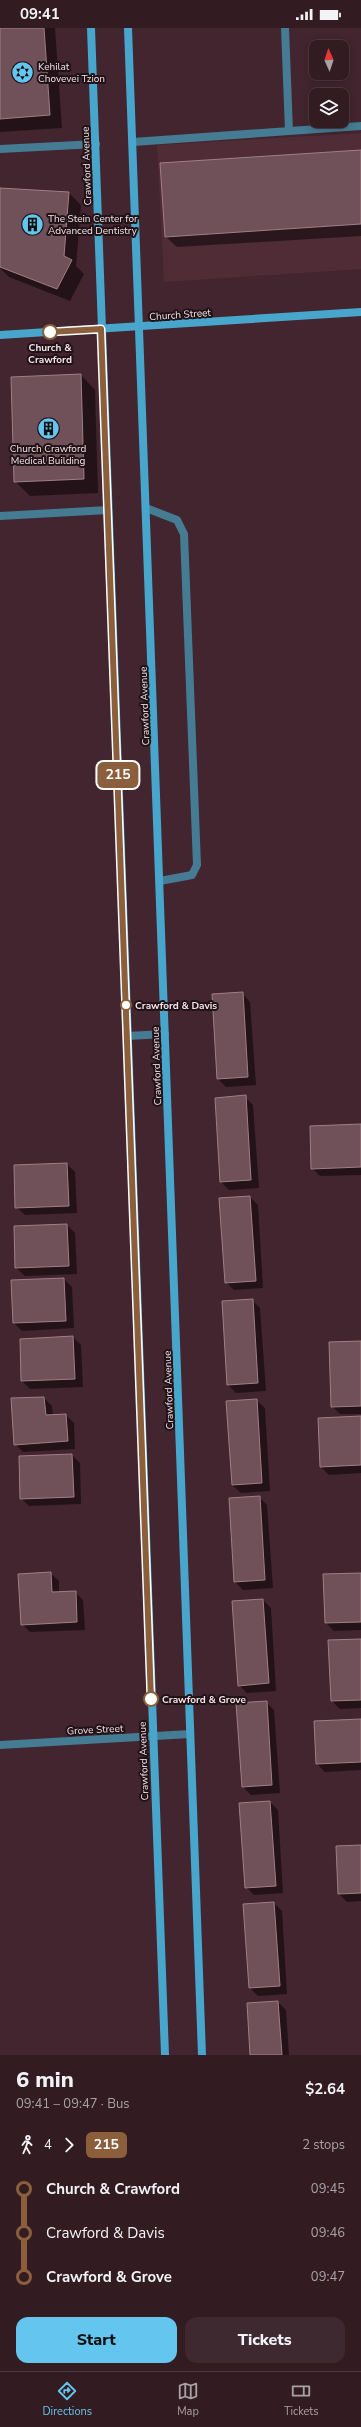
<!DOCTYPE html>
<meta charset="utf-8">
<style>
body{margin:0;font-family:"Nunito Sans",sans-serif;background:#3d292f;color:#f1f3f6;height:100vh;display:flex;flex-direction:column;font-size:15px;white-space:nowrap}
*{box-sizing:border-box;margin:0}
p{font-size:13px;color:#a8a1a5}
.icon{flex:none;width:22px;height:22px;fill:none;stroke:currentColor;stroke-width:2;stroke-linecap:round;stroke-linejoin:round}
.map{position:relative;height:2027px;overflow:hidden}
.details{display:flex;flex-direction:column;background:#321c22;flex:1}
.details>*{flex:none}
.badge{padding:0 8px;border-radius:6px;font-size:14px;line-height:26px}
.needle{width:26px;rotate:357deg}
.controls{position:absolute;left:309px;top:12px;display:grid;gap:8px}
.controls a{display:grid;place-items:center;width:40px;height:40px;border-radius:8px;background:#321c22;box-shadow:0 2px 10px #0003,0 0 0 1px #4d3a40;font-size:20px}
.map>.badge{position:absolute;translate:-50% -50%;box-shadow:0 0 0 2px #fff}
.legs{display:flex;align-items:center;gap:6px;height:44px;padding:0 16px;font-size:13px}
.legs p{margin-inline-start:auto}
.summary{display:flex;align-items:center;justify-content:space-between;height:68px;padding:0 16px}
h1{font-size:22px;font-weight:800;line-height:30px}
.primary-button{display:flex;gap:8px;margin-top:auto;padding:8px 16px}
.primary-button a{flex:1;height:46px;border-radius:12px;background:#64c5ee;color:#111;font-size:16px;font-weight:800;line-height:46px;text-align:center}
.primary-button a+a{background:#3d292f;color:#f1f3f6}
ul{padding:0 16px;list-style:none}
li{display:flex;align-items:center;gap:14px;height:44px;font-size:15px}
li i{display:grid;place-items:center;width:6px;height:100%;margin:0 5px;background:currentColor}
li i::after{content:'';width:10px;height:10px;margin:-5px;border:3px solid;border-radius:50%;background:#321c22}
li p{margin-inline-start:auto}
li:first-child i{background:linear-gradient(#0000 50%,currentColor 0)}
li:last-child i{background:linear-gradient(currentColor 50%,#0000 0)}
.status{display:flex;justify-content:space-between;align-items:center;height:28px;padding:0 20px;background:#321c22;direction:ltr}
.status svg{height:11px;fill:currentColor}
.tabs{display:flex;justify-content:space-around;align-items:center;height:56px;border-top:1px solid #4d3a40;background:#321c22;font-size:11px;color:#a8a1a5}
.tabs a{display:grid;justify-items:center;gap:2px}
.tabs .active{color:#64c5ee}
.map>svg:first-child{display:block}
.built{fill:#502c37}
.shadow{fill:#0007}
.building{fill:#705059;stroke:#a17e87}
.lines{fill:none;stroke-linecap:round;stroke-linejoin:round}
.lane{stroke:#457b93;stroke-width:8}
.street{stroke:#457b93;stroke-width:8}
.secondary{stroke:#48a5cb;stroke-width:8}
.line-1-casing{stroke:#fff;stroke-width:9}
.line-1{stroke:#8b5e3c;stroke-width:6}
.stop-1-dot{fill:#fff;stroke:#8b5e3c;stroke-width:2}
.labels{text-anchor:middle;stroke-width:4;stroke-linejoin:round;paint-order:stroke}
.poi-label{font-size:10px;fill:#f4e0e5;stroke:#201317;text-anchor:start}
.street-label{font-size:10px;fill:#f4e0e5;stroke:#201317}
.stop-label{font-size:10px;font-weight:bold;fill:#f4e0e5;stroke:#201317;text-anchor:start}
</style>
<div class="status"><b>09:41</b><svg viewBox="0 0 49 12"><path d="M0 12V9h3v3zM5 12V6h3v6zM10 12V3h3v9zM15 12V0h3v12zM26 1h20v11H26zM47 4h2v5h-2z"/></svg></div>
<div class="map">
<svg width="361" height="2027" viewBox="0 0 361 2027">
<rect width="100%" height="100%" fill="#42252e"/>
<!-- built -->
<path class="built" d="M361 105V241L164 254 157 117Z"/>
<!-- shadow -->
<g class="shadow">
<path d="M0 0H55L62 100 0 104Z"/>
<path d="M361 123V208L177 219 166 209Z"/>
<path d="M0 161 69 165 81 177 76 238 84 246 70 273 9 249 0 240Z"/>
<path d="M81 347 95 362 98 465 30 468 15 453Z"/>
<path d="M242 965 250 974 256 1057 226 1059 218 1051Z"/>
<path d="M245 1069 253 1077 259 1160 229 1162 221 1154Z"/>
<path d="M361 1097V1147L320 1148 312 1140Z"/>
<path d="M67 1136 75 1144 77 1185 25 1187 16 1179Z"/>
<path d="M250 1169 258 1177 263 1260 234 1262 226 1254Z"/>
<path d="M67 1197 75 1205 77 1246 25 1248 16 1240 15 1199Z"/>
<path d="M64 1251 72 1259 74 1300 22 1303 14 1295 12 1253Z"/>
<path d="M252 1272 260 1280 266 1363 236 1365 228 1357 223 1274Z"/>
<path d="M73 1309 81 1317 83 1359 30 1361 22 1353Z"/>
<path d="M361 1314V1386H340L332 1378Z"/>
<path d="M44 1370 52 1378 53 1388 66 1387 74 1395 75 1421 23 1424 15 1416Z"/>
<path d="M256 1372 265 1380 270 1463 241 1465 232 1457Z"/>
<path d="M361 1389V1445L329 1447 321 1439Z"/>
<path d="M72 1427 80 1435 81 1476 29 1478 21 1470Z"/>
<path d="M259 1469 267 1477 273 1560 243 1562 235 1554Z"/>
<path d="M50 1545 59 1553V1565L75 1564 83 1572 85 1602 30 1604 22 1596Z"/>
<path d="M361 1546V1602L334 1603 326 1595Z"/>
<path d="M263 1572 271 1580 276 1663 247 1665 239 1657Z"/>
<path d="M361 1612V1680L340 1681 332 1673Z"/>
<path d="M266 1674 274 1682 280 1765 251 1767 243 1759Z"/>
<path d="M361 1692V1742L325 1744 317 1736Z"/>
<path d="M270 1774 278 1782 283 1865 254 1867 246 1859Z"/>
<path d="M361 1818V1873L347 1874 339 1866 337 1819Z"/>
<path d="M274 1875 282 1883 287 1966 258 1968 250 1960Z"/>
<path d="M278 1974 286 1982 289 2027H251Z"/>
</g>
<!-- building -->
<g class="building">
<path d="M0 0H44L50 87 0 91Z"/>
<path d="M361 122V196L165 209 160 135Z"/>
<path d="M0 160 69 164 64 228 72 232 57 261 0 239Z"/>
<path d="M81 346 84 451 14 454 11 349Z"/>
<path d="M243 964 248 1049 217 1051 212 966Z"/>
<path d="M246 1067 251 1152 220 1154 215 1070Z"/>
<path d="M361 1096V1139L311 1141 310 1098Z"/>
<path d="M67 1135 69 1178 15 1180 14 1137Z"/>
<path d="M250 1168 256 1253 225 1255 219 1170Z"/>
<path d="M67 1196 69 1238 15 1240 14 1198Z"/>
<path d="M64 1250 66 1293 13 1295 11 1252Z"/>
<path d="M253 1271 258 1355 227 1357 222 1273Z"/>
<path d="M73 1308 75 1351 21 1353 20 1311Z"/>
<path d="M361 1313V1378L331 1379 329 1314Z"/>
<path d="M44 1369 46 1387 66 1386 68 1413 14 1417 11 1370Z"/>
<path d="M257 1371 262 1455 232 1457 226 1373Z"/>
<path d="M361 1388V1437L320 1439 318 1390Z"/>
<path d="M72 1426 74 1469 20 1471 19 1428Z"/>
<path d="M260 1468 265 1552 234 1554 229 1470Z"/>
<path d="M51 1544 52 1564 76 1563 77 1594 21 1597 18 1546Z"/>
<path d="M361 1545V1594L325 1595 323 1546Z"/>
<path d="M263 1571 269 1655 238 1658 232 1573Z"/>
<path d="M361 1611V1672L331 1673 328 1612Z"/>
<path d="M267 1673 272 1757 242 1759 236 1675Z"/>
<path d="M361 1691V1734L316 1736 314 1693Z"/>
<path d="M270 1773 276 1858 245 1860 239 1775Z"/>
<path d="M361 1817V1865L338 1866 336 1818Z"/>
<path d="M274 1874 280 1958 249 1960 243 1876Z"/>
<path d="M278 1973 282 2027H250L247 1975Z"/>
</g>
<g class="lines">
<!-- lane -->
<g class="lane">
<path d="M285 0 289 103"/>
<path d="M133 114 361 98"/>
<path d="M0 121 96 116"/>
<path d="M146 480 177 492 184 506 197 837 192 847 160 853"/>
<path d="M0 488 108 482"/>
</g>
<!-- street -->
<g class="street">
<path d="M127 1008 165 1006"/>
<path d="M0 1717 190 1706"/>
</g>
<!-- secondary -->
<g class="secondary">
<path d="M91 0 165 2027"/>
<path d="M128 0 202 2027"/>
<path d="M0 307 361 284"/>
</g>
</g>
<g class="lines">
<defs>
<path id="line-1" d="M50 304 101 301 151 1671"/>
</defs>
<!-- line-1 casing -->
<use href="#line-1" class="line-1-casing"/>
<!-- line-1 -->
<use href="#line-1" class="line-1"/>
</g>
<!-- icons -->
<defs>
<symbol id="synagogue-disc" viewBox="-11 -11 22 22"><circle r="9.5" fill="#64c5ee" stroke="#201317"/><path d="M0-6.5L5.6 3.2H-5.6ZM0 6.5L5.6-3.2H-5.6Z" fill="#111"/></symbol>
<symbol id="building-disc" viewBox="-11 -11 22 22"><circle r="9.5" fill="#64c5ee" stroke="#201317"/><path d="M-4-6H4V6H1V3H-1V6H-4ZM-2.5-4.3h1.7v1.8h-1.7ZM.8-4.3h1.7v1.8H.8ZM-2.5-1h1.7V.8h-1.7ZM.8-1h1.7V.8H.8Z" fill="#111"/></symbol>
</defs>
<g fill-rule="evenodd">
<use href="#synagogue-disc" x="10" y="32" width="25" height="25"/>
<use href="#building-disc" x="20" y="184" width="25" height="25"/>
<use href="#building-disc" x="36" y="388" width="25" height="25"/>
</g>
<!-- markers -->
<g class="stop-1-dot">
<circle cx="50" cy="304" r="7"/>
<circle cx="126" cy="977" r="5"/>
<circle cx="151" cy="1671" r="7"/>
</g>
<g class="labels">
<!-- poi labels -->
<g class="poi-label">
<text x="38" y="42">Kehilat<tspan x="38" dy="12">Chovevei Tzion</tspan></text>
<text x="48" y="194">The Stein Center for<tspan x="48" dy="12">Advanced Dentistry</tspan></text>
<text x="48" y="424" text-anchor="middle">Church Crawford<tspan x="48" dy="12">Medical Building</tspan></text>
</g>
<!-- street labels -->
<g class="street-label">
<text transform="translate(86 138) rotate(-92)" y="4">Crawford Avenue</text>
<text transform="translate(180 286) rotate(-4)" y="4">Church Street</text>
<text transform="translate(144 678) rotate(-92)" y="4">Crawford Avenue</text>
<text transform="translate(156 1038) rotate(-92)" y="4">Crawford Avenue</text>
<text transform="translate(168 1362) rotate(-92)" y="4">Crawford Avenue</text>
<text transform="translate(95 1701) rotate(-3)" y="4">Grove Street</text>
<text transform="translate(143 1733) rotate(-92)" y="4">Crawford Avenue</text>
</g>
<!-- stop labels -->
<g class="stop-label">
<text x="50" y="323" text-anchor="middle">Church &amp;<tspan x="50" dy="12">Crawford</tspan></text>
<text x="135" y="981">Crawford &amp; Davis</text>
<text x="162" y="1675">Crawford &amp; Grove</text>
</g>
</g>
</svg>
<div class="controls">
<a><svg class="needle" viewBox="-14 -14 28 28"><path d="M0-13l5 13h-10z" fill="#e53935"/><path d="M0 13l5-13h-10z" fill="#a8a1a5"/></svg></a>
<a><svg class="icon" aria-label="layers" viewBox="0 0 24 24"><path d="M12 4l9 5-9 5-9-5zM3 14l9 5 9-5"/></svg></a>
</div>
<b class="badge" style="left:118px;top:747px;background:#8b5e3c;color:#fff">215</b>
</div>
<section class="details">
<div class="summary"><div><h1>6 min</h1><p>09:41 – 09:47 · Bus</p></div><b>$2.64</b></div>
<div class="legs"><svg class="icon" aria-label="walk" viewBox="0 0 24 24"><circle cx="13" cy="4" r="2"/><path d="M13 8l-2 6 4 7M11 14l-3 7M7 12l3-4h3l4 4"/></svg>4<svg class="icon" aria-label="forward" viewBox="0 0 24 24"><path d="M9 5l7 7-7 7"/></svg><b class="badge" style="background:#8b5e3c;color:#fff">215</b><p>2 stops</p></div>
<ul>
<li><i style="color:#8b5e3c"></i><b>Church &amp; Crawford</b><p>09:45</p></li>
<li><i style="color:#8b5e3c"></i><span>Crawford &amp; Davis</span><p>09:46</p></li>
<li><i style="color:#8b5e3c"></i><b>Crawford &amp; Grove</b><p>09:47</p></li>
</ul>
<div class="primary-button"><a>Start</a><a>Tickets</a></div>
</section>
<nav class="tabs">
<a class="active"><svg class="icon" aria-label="directions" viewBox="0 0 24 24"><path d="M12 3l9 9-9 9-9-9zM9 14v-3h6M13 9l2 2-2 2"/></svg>Directions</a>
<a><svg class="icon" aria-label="map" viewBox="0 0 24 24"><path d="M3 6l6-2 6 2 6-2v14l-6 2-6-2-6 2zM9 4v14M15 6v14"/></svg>Map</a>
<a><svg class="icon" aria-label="tickets" viewBox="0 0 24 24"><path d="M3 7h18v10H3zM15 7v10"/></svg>Tickets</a>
</nav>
